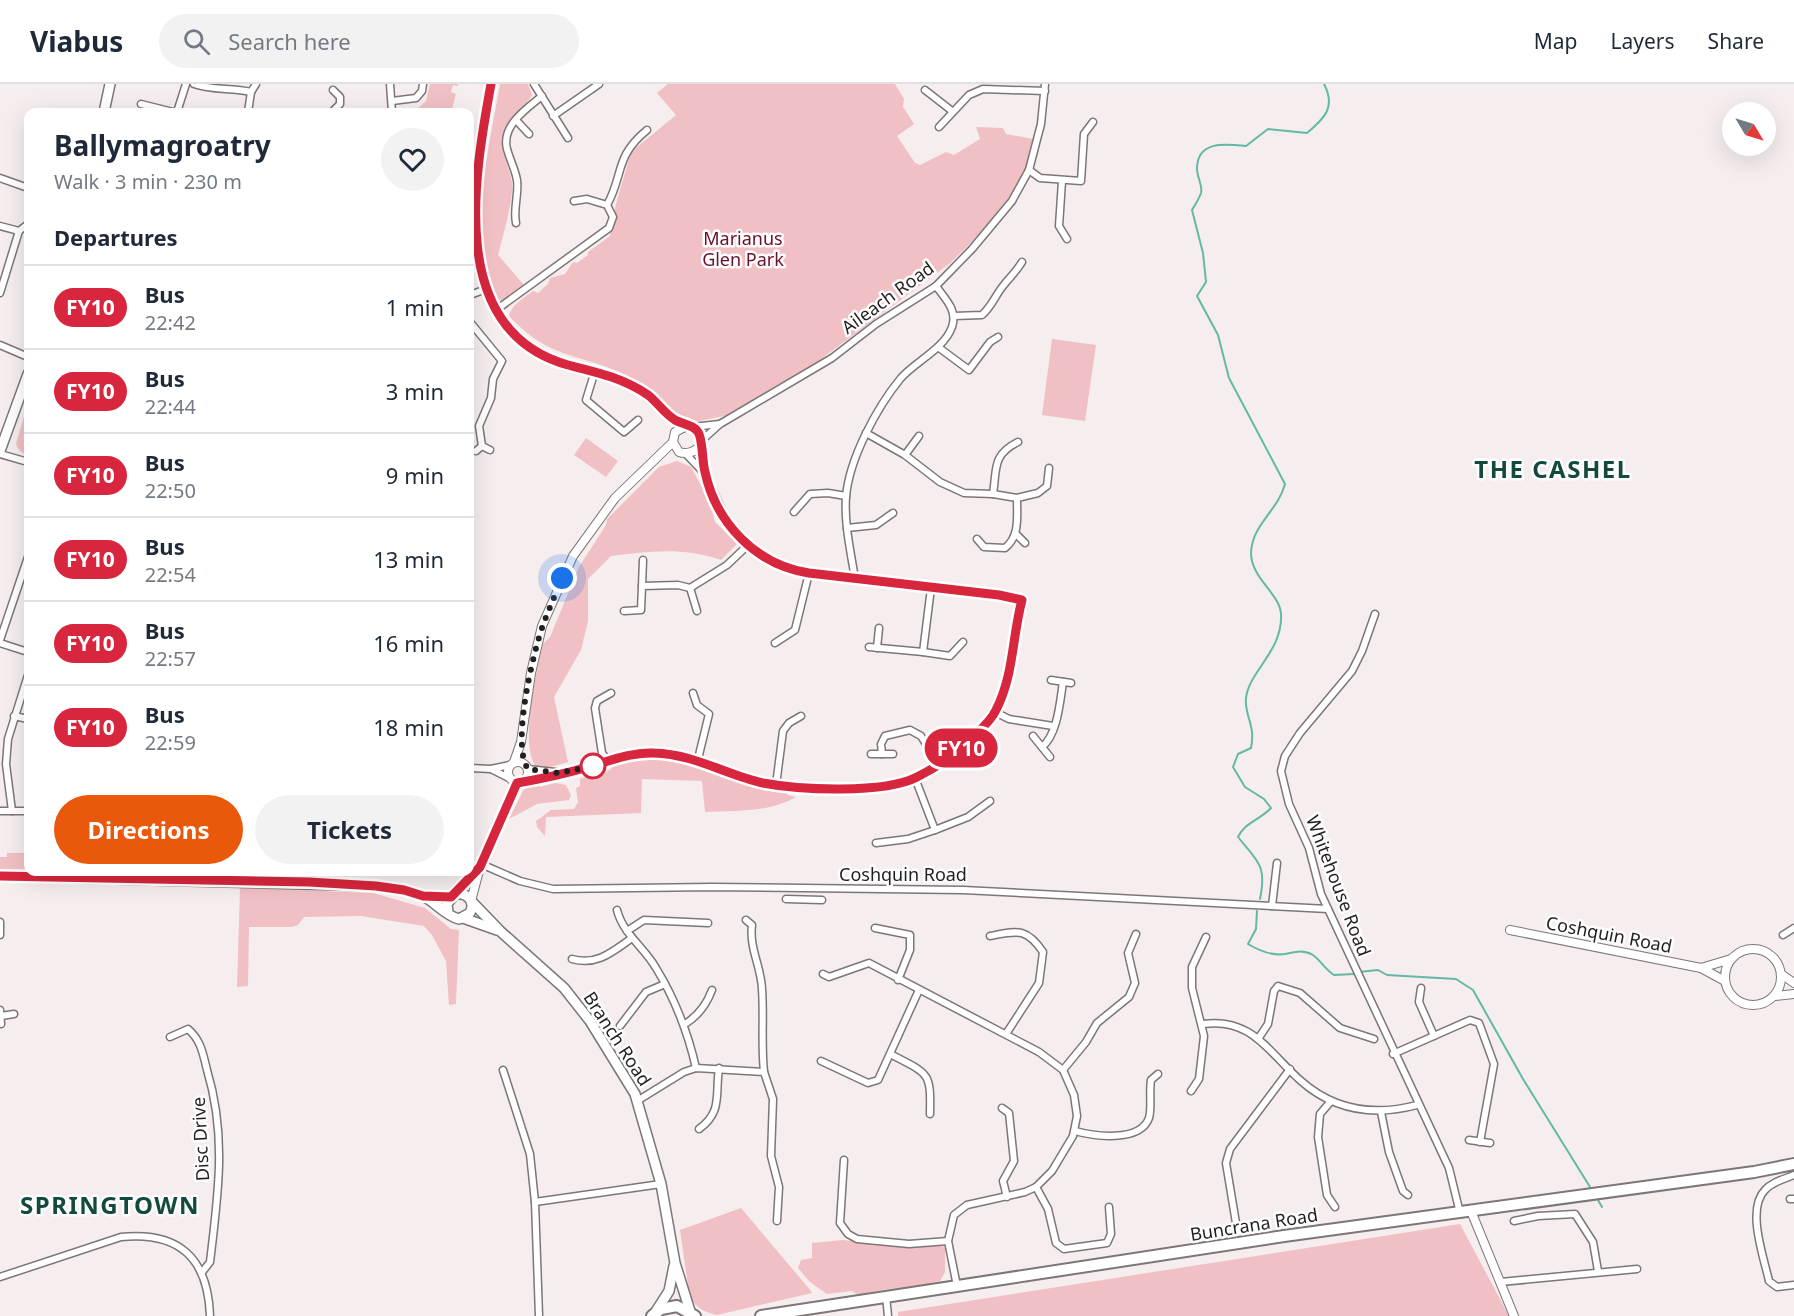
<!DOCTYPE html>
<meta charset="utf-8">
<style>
body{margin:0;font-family:"Noto Sans",sans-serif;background:#f2f2f3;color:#1f2937;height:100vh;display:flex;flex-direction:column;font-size:22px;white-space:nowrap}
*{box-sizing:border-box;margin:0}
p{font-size:20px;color:#747a83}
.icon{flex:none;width:33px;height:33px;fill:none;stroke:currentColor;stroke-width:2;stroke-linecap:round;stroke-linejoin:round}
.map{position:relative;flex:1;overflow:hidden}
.side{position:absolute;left:24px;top:24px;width:450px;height:768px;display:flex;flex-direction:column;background:#fff;border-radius:12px;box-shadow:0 6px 24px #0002}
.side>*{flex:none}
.badge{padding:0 12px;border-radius:20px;font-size:21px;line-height:39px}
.needle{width:39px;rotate:128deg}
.controls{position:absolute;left:1722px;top:18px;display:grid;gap:12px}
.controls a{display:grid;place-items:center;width:54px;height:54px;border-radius:50%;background:#fff;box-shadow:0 6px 24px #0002;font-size:30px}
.you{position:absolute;width:30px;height:30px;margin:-15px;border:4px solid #fff;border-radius:50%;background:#1a73e8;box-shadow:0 0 0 9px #1a73e833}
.map>.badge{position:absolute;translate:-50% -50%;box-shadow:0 0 0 3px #fff}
h2{padding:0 30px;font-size:22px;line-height:54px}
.round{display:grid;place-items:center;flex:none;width:63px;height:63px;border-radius:32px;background:#f2f2f3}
.headline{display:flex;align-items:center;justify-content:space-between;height:102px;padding:0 30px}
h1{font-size:28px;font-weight:700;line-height:45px}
.action{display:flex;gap:12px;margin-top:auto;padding:12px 30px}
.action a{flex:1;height:69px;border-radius:36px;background:#ea580c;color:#fff;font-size:24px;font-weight:700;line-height:69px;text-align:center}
.action a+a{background:#f2f2f3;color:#1f2937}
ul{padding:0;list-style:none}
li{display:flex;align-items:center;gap:18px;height:84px;padding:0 30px;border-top:2px solid #e0e1e3}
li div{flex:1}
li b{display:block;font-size:22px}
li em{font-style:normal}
li .badge{min-width:66px;font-weight:700;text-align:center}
header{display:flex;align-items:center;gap:36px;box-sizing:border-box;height:84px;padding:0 30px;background:#fff;border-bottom:2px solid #e0e1e3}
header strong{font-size:28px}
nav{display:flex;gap:33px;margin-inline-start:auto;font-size:21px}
.search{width:420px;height:54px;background:#f2f2f3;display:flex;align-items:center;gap:15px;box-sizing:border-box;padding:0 21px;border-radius:33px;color:#747a83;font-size:22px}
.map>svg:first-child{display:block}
.green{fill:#f1c0c4}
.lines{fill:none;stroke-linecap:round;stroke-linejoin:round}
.stream{stroke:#63b9a2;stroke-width:2}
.minor-casing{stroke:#7d7676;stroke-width:9}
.tertiary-casing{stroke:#7d7676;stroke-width:10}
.secondary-casing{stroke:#7d7676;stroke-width:12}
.trunk-casing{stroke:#7d7676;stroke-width:14}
.minor{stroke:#fff;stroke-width:6}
.tertiary{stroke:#fff;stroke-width:8}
.secondary{stroke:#fff;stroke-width:9}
.trunk{stroke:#fff;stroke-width:10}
.line-casing{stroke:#fff;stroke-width:14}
.line{stroke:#d7263d;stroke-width:9}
.walk{stroke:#221f1f;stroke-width:6;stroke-dasharray:0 10.8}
.stop-dot{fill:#fff;stroke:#d7263d;stroke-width:3}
.labels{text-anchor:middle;stroke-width:5;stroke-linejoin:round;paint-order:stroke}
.park-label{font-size:18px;fill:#691128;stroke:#fefdfd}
.street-label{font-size:18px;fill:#221f1f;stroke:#fefdfd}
.district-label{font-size:24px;font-weight:bold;letter-spacing:1.5px;fill:#144a3d;stroke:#fefdfd}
</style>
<header>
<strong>Viabus</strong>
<div class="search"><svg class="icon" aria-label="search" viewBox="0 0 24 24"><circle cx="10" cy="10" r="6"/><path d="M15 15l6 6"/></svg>Search here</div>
<nav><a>Map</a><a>Layers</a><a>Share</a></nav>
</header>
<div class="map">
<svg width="1794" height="1232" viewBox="0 0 1794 1232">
<rect width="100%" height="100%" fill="#f5edee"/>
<!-- green -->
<g class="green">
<path d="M430 0H458V2L453 1 451 8 456 10 451 28H414L426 17Z"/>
<path d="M500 0H528L532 11C524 25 509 32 503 48 497 66 514 87 512 107 510 129 503 151 498 171L524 201 501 217 498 215C466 153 489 65 500 0Z"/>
<path d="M668 0H895L904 15 903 23 914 40 897 52 915 79 920 81 946 68 954 71 980 55 976 43 1003 44 1006 50 1033 55C1030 66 1028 77 1024 87 1009 123 976 154 949 180L786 301 734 330 689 339C683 331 677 332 670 327 655 316 646 301 628 292 579 268 551 277 509 232 511 221 524 214 533 207L538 209 548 200 550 194 565 190 573 178 577 179 588 171V168L610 152 616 120 631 68 676 31 657 9Z"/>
<path d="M1052 255 1096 261 1085 337 1042 331Z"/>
<path d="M28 318V373L19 366 16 360Z"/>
<path d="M586 354 618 377 606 393 574 371Z"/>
<path d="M677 377 691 383 710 418 715 438 737 460 721 476C685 463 648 467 611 472L588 495V537L581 566 554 613 568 678 547 684 536 682C519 663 537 585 543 560L550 553 579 483 606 441 607 435 659 383Z"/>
<path d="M645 671C693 674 739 697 786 707L788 711 796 713C768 729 737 726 705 728L702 697 642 695 641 729 546 733 545 752 537 743 536 737 551 726 574 725 578 718 576 704 580 702V695L589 692 595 697 618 679Z"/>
<path d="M540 699V703L555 699 566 701 571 711 569 716 537 720 509 735 524 705Z"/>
<path d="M7 769H28V788H299L291 794 206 793 183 789 153 791H0V773H7Z"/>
<path d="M240 804 373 809 425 824 451 845 459 846 456 920 449 921 446 877 432 851 424 842 361 832 304 833 298 841 291 843H249L248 902 237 903Z"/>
<path d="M741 1124 811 1207 812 1209 717 1231C699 1227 691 1219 685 1202L688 1201 680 1146Z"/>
<path d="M1460 1140 1509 1232H898V1228Z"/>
<path d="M843 1156 904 1163 941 1161 945 1164V1188L940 1197C913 1204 885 1203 858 1211L852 1207 827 1210 810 1198 798 1184 801 1176 812 1174V1159Z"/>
</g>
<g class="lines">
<!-- stream -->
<g class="stream">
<path d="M1260 815C1267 781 1258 778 1238 753 1245 738 1260 736 1271 724L1264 715 1245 703 1233 683 1238 670 1251 664C1256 641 1244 631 1246 614 1249 587 1283 567 1281 530 1280 510 1251 494 1251 469 1252 440 1278 427 1285 400L1229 294 1218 251 1197 212 1206 198 1203 169 1192 126C1195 121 1199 115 1201 109 1203 102 1197 93 1197 85 1197 56 1226 60 1246 62L1268 45 1307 49C1325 34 1336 23 1324 0"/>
<path d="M1257 827 1256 845 1248 860C1258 866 1273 872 1285 870 1295 868 1303 865 1313 871 1320 876 1326 886 1334 891L1354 890"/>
<path d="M1359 888 1378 886 1387 891 1456 895 1473 906 1523 995 1590 1103"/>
<path d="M1598 1116 1602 1123"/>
</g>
<defs>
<g id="minor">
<path d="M194 0C213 7 232 3 251 8"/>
<path d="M390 0 392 28"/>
<path d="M534 0 568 54"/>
<path d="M925 6 952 27"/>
<path d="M392 17 416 14 422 7 423 0"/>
<path d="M141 20 173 28"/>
<path d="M177 28 186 0"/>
<path d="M248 28 251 8 256 0"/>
<path d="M332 28 340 20V13L333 6"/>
<path d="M553 32 599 0"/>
<path d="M516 36 529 50"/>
<path d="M939 43 969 11 983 5 1045 7"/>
<path d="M1029 86 1040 94 1081 97 1084 50 1093 38"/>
<path d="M0 94 28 104"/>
<path d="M1062 97 1059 142 1067 155"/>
<path d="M607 121C624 91 614 73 647 46"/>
<path d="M516 139C513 124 519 111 517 96 515 85 510 76 507 65 501 42 526 25 542 12"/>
<path d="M0 142 19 147"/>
<path d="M0 209 19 147 28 140"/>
<path d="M470 211 486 205"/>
<path d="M496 226 609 144 613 133 607 121 587 115 574 117"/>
<path d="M954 232 982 231C992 222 995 212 1003 202 1009 194 1016 188 1022 178"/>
<path d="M470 238 502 277 493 295 491 314 479 342 482 362"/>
<path d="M0 261 28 273"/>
<path d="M938 263 969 286 990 258 998 253"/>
<path d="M595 287 586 316 624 348 638 336"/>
<path d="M692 343 720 340"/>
<path d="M866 349 905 371 940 398 964 409 993 410 1017 414 1038 409 1047 402 1049 384"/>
<path d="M701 357 720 340 832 274 876 240 936 202 972 165 1012 117 1029 86 1041 40 1045 0"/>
<path d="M476 367 482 362 490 366"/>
<path d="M0 370 28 378"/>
<path d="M686 370 704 389"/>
<path d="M905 371 919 352"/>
<path d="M993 410C997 384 992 371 1018 358"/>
<path d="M794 428 810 410 828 409 846 412"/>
<path d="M847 444 876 441 893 429"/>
<path d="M1016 450 1025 459"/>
<path d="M977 455 984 463 1005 464C1020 452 1017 433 1017 414"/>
<path d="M855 495C851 469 844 440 846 413 849 375 877 323 901 294 916 277 944 265 952 243 958 226 945 215 936 202"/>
<path d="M642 502 643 476"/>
<path d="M690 504 697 527"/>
<path d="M624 527 641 526 642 502 678 501 690 504 727 481 748 461"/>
<path d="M1375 530 1362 567 1352 587 1300 649 1285 672 1281 687 1289 720 1309 764 1321 810 1449 1084 1460 1129"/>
<path d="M0 556 28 473"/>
<path d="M0 559 28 568"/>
<path d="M775 559 795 546 809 489"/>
<path d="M869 563 923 568 931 504"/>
<path d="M877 564 879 544"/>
<path d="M923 568 950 572 963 558"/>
<path d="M1051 596 1071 599"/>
<path d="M693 609 697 621 709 630 698 675"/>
<path d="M995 628 1009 635 1053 642"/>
<path d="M14 632 28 635"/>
<path d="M1033 652 1050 673"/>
<path d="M1042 663C1058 650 1060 617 1063 598"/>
<path d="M871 670H893"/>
<path d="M882 670 881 660 885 652 910 646 921 652 939 681"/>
<path d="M608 677 602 669 595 624 597 617 611 609"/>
<path d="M470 684 491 685 510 681"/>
<path d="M491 685 509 694"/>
<path d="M528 685 555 688"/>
<path d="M525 696C566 691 616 668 654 669 693 669 723 690 759 698 797 706 882 711 917 693 937 683 956 670 972 654 981 645 991 637 996 626 1013 591 1011 553 1022 516L999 511 829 492 779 481 733 449 705 390 700 361"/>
<path d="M776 701 783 647 789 639 801 632"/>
<path d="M0 727H28"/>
<path d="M12 727 6 680 8 655 28 591"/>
<path d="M935 746 968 733 990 717"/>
<path d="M876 759 908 755 935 746 915 694"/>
<path d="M481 780 520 797 553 805 712 803 963 806 1328 825"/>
<path d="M309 788V799"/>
<path d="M786 815 822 816"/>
<path d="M1272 822 1277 779"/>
<path d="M617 826C623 850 644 863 656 884 675 915 688 949 696 984"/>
<path d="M746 836 752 841C749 864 761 882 762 905 764 933 761 959 764 988"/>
<path d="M0 838V851"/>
<path d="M875 844 910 851V866L898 896"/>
<path d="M627 847 644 836 708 839"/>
<path d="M1783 851 1794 844"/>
<path d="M990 852C1017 847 1026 843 1043 868L1039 899 1006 950"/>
<path d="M572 875C597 882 612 868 632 854"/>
<path d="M823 890 829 893 869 879 1039 968 1063 986 1074 1011 1077 1032 1073 1052 1052 1087 1036 1103 1025 1108 967 1121 954 1131 948 1157 957 1202"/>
<path d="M1421 904 1419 918 1434 952"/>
<path d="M0 926 1 940"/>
<path d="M1 932 14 930"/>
<path d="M685 940C698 932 706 922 712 906"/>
<path d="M1203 940C1252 933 1269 969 1301 997 1335 1027 1375 1032 1417 1021"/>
<path d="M620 942 646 908 665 900"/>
<path d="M170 953 188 945C201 956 203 970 207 986 227 1052 218 1111 210 1178L203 1187"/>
<path d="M1258 955 1268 940 1274 907 1278 902 1300 909 1340 944 1374 955"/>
<path d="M1393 970 1470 936 1479 939 1494 980 1480 1058"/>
<path d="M892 971C929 990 931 988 930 1030"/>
<path d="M821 977 868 999 878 996 919 906"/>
<path d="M503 986 530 1070 535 1118 539 1232"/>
<path d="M1063 986 1086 958 1097 939 1129 913 1135 899 1128 869 1136 850"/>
<path d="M1191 1007 1199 995 1204 952 1192 904V883L1206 853"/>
<path d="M637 1017 684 988 696 984 764 988 773 1015 771 1072 779 1103 777 1137"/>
<path d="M1331 1017 1320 1030 1318 1053 1327 1111 1335 1123"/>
<path d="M1002 1024 1009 1029 1014 1077 1003 1097 1007 1113"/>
<path d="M1381 1028 1389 1068 1403 1107 1408 1111"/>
<path d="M699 1045C723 1028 715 1010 719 984"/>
<path d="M1075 1047C1093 1052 1140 1059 1149 1034 1152 1024 1149 1008 1151 996L1158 990"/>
<path d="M1469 1056 1490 1059"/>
<path d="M844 1076 840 1139 848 1150 857 1155 909 1160 948 1157"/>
<path d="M1794 1091C1784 1095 1772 1098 1765 1106 1746 1125 1764 1174 1769 1197L1777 1203 1794 1201"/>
<path d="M1036 1103 1048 1125 1056 1159 1064 1165 1107 1159 1111 1150 1109 1123"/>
<path d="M1790 1115H1794"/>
<path d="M535 1118 661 1100"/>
<path d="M1514 1137 1538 1132 1575 1130 1593 1158 1598 1187"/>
<path d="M1236 1139 1226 1079 1230 1065 1290 985"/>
<path d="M0 1193 121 1153C179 1147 208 1174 210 1232"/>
<path d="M1501 1198 1637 1185"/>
<path d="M886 1212 888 1232"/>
</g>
<g id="tertiary">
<path d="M491 0C475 86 449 216 540 269 566 283 595 285 622 296 642 304 653 320 669 332 677 338 690 340 697 346 710 359 693 373 679 368L673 358 675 348 687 342"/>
<circle cx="518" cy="688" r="10"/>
<path d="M514 678 521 658 531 589 542 542 573 472 615 414 673 358"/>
<path d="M455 810 476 787"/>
<path d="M471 817 480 783 517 699"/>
<path d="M1510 846 1701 884 1725 897"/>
<circle cx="1753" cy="893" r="28"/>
<path d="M1701 884 1731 875"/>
<path d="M1781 890 1794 899"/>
<path d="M1775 912 1794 910"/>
<path d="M1471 1127 1514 1232"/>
</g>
<g id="secondary">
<path d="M104 28 110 0"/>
<path d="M0 367 28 290"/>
<path d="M0 792 376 802C392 804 408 806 423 812 435 818 446 832 459 835L470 829C476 817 467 808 455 810L447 820 448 829"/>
<path d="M472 818 500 847 564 904 590 937 635 1010 661 1100 675 1179 690 1227"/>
<path d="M463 834 497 846"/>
<path d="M655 1229 669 1207 674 1182"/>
</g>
<g id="trunk">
<path d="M652 1232 661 1225 677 1222 695 1232"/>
<path d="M761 1232 1284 1152 1754 1088 1794 1080"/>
</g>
</defs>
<!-- minor casing -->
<use href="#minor" class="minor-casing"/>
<!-- tertiary casing -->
<use href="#tertiary" class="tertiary-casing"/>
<!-- secondary casing -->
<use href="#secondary" class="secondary-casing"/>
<!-- trunk casing -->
<use href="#trunk" class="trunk-casing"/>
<!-- minor -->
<use href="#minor" class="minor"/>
<!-- tertiary -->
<use href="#tertiary" class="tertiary"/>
<!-- secondary -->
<use href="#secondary" class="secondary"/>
<!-- trunk -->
<use href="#trunk" class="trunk"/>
</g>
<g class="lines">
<defs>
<path id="line" d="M0 792 309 798 376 802 404 806 423 812 451 813 480 783 517 699C541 695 568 689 592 682 612 676 633 668 654 669 694 670 726 691 763 699 800 706 884 710 917 693 937 683 956 670 972 654 981 645 991 637 996 626 1014 591 1012 553 1022 516L999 511 809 489C756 481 716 439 705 388 702 378 703 355 698 348 694 341 682 340 675 336 664 329 658 319 648 311 623 294 596 288 568 281 446 247 474 93 491 0"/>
</defs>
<!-- line casing -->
<use href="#line" class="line-casing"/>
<!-- line -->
<use href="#line" class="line"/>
<!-- walk -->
<path class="walk" d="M562 494C556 509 549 525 543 541 533 569 511 661 528 685L559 689 593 682"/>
</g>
<!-- markers -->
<circle class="stop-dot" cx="593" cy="682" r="12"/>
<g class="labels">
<!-- park labels -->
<g class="park-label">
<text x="743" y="161">Marianus<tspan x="743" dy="21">Glen Park</tspan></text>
</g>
<!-- street labels -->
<g class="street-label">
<text transform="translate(888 214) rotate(-36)" y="6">Aileach Road</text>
<text x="903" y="797">Coshquin Road</text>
<text transform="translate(1338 802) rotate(69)" y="6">Whitehouse Road</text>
<text transform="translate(1609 851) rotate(11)" y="6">Coshquin Road</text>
<text transform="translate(617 955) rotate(57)" y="6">Branch Road</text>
<text transform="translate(201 1055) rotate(-93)" y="6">Disc Drive</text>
<text transform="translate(1254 1141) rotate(-9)" y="6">Buncrana Road</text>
</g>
<!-- district labels -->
<g class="district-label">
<text x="1553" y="394">THE CASHEL</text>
<text x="110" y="1130">SPRINGTOWN</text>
</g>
</g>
</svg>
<div class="controls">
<a><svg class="needle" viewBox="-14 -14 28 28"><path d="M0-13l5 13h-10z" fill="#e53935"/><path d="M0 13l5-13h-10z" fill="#747a83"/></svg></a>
</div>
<div class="you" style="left:562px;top:494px"></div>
<b class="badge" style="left:961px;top:664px;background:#d7263d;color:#fff">FY10</b>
<section class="side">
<div class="headline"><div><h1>Ballymagroatry</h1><p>Walk · 3 min · 230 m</p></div><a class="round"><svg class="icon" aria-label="heart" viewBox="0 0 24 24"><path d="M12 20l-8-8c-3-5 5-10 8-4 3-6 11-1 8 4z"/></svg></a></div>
<h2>Departures</h2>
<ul>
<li><span class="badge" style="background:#d7263d;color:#fff">FY10</span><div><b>Bus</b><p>22:42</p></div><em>1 min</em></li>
<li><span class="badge" style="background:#d7263d;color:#fff">FY10</span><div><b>Bus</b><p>22:44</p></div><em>3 min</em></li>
<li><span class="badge" style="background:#d7263d;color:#fff">FY10</span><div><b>Bus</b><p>22:50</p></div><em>9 min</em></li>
<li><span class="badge" style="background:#d7263d;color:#fff">FY10</span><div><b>Bus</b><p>22:54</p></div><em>13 min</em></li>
<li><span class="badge" style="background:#d7263d;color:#fff">FY10</span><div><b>Bus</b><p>22:57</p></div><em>16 min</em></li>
<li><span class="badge" style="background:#d7263d;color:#fff">FY10</span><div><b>Bus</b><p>22:59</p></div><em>18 min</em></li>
</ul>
<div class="action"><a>Directions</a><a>Tickets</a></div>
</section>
</div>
